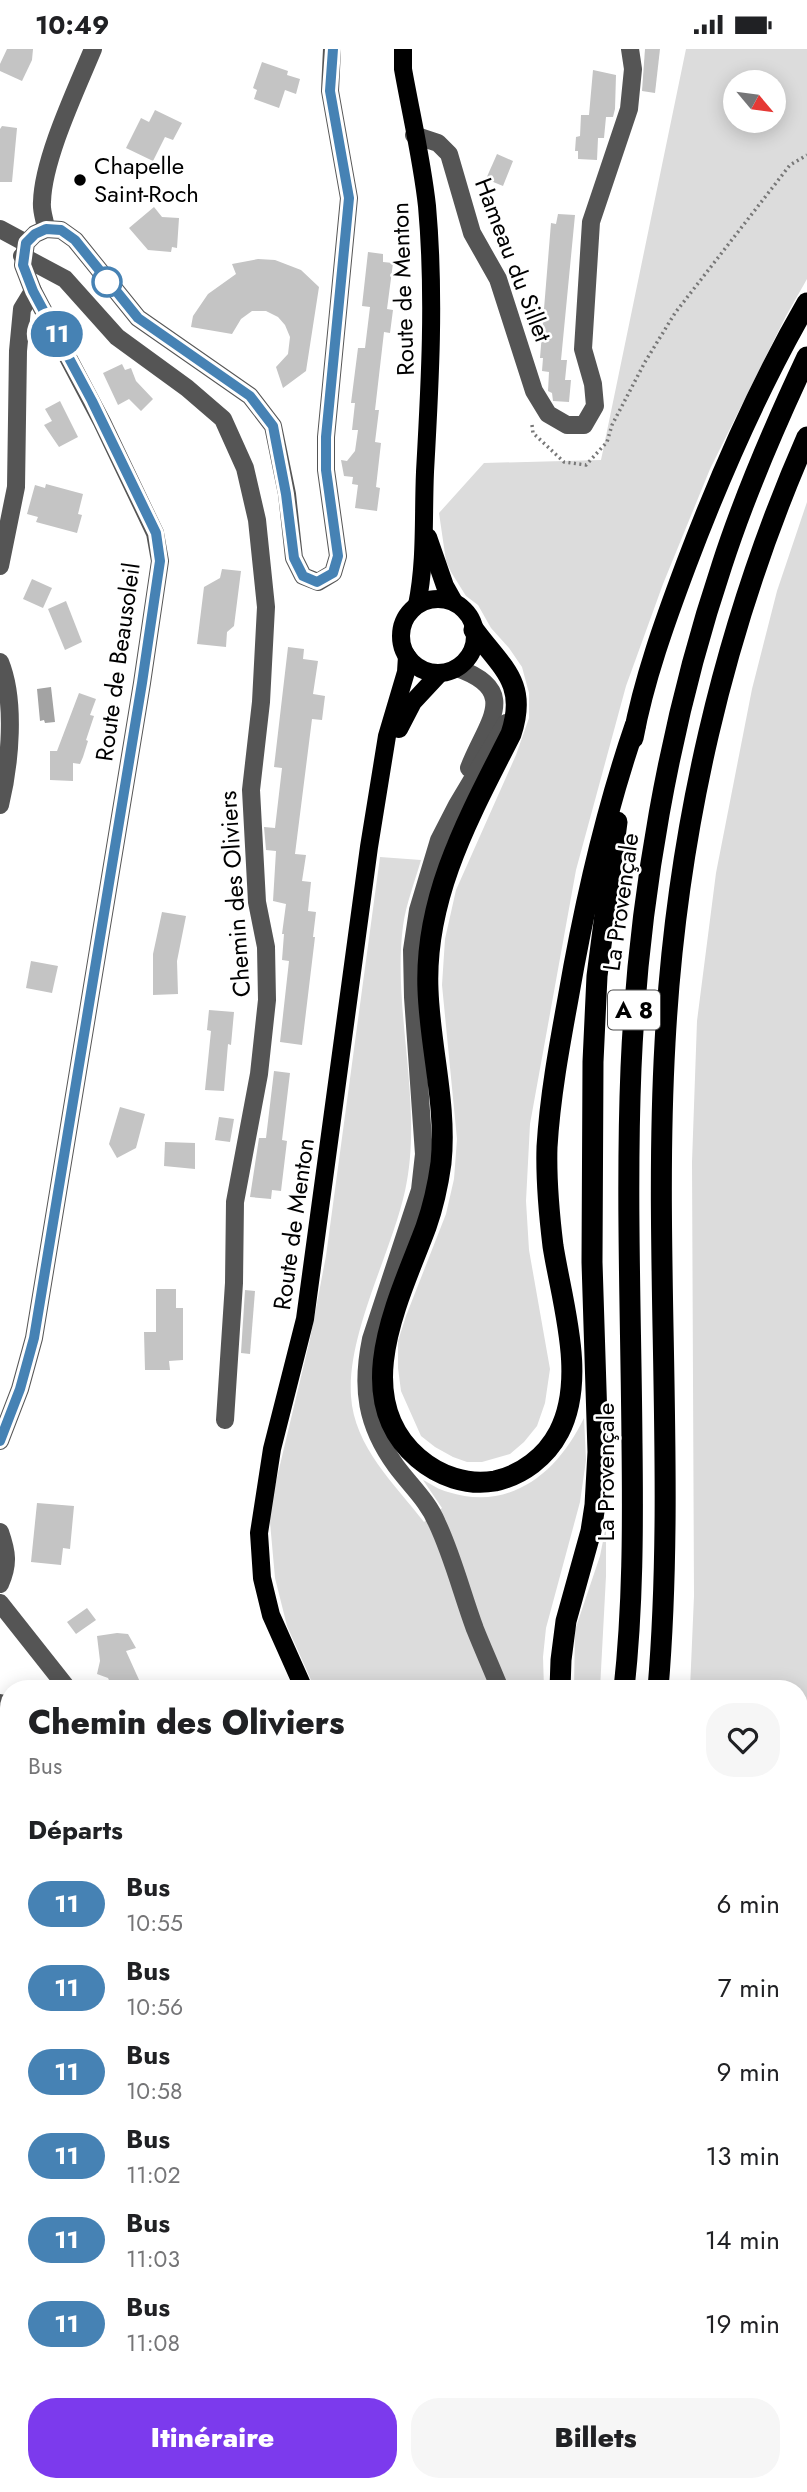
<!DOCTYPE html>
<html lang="fr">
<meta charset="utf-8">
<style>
body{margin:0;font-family:Jost,sans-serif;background:#f6f6f6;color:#202124;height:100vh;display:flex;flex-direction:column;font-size:26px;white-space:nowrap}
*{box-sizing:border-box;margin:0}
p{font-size:23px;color:#757577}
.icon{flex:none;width:38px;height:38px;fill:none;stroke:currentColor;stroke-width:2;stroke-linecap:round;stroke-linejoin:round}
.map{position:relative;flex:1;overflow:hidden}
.sheet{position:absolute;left:0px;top:1631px;width:808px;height:812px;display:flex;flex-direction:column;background:#fff;border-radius:28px 28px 0 0;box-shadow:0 4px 18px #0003}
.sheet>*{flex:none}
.badge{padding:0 14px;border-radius:23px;font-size:24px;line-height:46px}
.needle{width:46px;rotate:119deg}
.tools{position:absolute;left:723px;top:21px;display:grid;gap:14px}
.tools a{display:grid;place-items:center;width:63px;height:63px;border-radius:50%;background:#fff;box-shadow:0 4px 18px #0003;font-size:35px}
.map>.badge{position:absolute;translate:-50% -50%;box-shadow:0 0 0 4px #fff}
h2{padding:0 28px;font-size:26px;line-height:63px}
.round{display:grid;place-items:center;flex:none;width:74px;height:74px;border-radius:28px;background:#f6f6f6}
.overview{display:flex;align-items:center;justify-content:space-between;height:119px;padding:0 28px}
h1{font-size:33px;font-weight:800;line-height:52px}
.button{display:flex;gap:14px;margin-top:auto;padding:14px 28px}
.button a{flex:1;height:80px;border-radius:28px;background:#7c3aed;color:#fff;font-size:28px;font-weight:800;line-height:80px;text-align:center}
.button a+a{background:#f6f6f6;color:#202124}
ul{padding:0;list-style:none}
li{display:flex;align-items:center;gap:21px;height:84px;padding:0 28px}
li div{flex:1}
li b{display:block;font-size:26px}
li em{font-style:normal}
li .badge{min-width:77px;font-weight:700;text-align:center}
.status{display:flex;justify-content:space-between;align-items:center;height:49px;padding:0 35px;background:#fff;direction:ltr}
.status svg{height:19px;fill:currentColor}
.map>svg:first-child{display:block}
.green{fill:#dcdcdc;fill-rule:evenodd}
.water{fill:#a3a3a3}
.building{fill:#c4c4c4}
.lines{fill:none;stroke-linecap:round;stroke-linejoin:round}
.path{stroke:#777;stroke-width:3.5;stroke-dasharray:2 3.5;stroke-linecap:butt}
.minor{stroke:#555;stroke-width:18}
.major{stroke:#000;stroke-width:18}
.highway{stroke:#000;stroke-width:21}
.line-casing{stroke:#fff;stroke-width:16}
.line{stroke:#4682b4;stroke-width:10}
.poi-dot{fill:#000;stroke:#fff;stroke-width:2.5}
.stop-dot{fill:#fff;stroke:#4682b4;stroke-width:3.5}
.labels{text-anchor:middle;stroke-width:5;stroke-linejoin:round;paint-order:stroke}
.shield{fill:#fff;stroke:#4c4c4c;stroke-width:2}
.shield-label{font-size:23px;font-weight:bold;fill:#000}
.poi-label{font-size:24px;fill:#000;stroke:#fff;text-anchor:start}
.street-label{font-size:24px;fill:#000;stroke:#fff}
</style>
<div class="status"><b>10:49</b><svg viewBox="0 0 49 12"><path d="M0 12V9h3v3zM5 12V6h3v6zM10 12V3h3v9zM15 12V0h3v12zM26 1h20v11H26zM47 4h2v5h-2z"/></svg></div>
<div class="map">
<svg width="807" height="2443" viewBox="0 0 807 2443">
<rect width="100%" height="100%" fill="#fff"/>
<!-- green -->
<g class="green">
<path d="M686 0H807V230L786 267 710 420 663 535 626 637 576 821 530 1075 526 1152 529 1201 550 1320 545 1354 537 1377 524 1393 510 1405 482 1413H467L453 1408 435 1398 421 1387 401 1342 398 1319V1292L406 1267 446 1165 454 1130 457 1090 442 936 445 890 456 841 516 706 529 669V644L522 618 509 599 491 579 478 556 466 547 451 523 446 512 439 464 484 414 601 411ZM735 33H774V72H735Z"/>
<path d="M807 453V2443H575L574 2434H800V1640H690L694 1547 692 1113 697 972 716 824 752 640 777 542Z"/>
<path d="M380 808 421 811C415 832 406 855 403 877 392 962 424 1056 405 1142 391 1205 347 1284 351 1347 354 1398 395 1435 424 1473L442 1459 423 1431C431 1435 439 1441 448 1443 511 1463 558 1423 584 1369L586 1411 580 1453 546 1579 543 1608 544 1640H315L287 1577 275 1529 269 1462 310 1290 326 1207Z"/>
<path d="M606 1477V1527L600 1640H574L575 1581 600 1507Z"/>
<path d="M0 1953 9 1954V2434H190L195 2443H0Z"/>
</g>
<!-- water -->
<path class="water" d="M51 638 55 673 45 674 44 671 40 672 37 640Z"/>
<!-- building -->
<g class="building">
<path d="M7 0H33L32 11 22 32 0 22V15Z"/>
<path d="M645 0H660L655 44 642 42Z"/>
<path d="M262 13 288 22 287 26 300 30 296 45 285 41 279 59 254 50 257 41 253 39Z"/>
<path d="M593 21 616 26 615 60 613 68H606L604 89H598L597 111 578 110V102H575L576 88 580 87 581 66H589Z"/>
<path d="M155 61 182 74 173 91 165 88 153 112 126 99 141 69 149 73Z"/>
<path d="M2 77 17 79 12 133H0V80Z"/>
<path d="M497 105 513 112 503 137 486 130Z"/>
<path d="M154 158 162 168 179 169 177 199 172 198 171 203 148 201 129 179Z"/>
<path d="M558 165 575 166 561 311H567L565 331H571L569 353 553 352 552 344 548 342 549 323 542 322 543 309H540L551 174 556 175Z"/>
<path d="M368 203 383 205V213L393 214 387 260 393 261 390 284 384 283 375 361H379L375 393 381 394 376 438 380 439 377 462 355 459 358 436 352 435 353 428 344 427 341 411 347 412 355 402 358 381H352L355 354H351L358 299H365L370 258 362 257Z"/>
<path d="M258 210 275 211 301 221 319 238 306 322 283 339 276 318 288 305 290 288 285 276 278 268 266 262H252L241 270 232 285 191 278 193 267 208 245 236 225 232 215Z"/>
<path d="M122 315 125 321 131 319 136 332 153 350 141 362 129 350 118 356 103 324Z"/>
<path d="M60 352 78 388 59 398 44 376 52 372 45 360Z"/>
<path d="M46 435 83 445 78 465 82 466 77 484 36 473 38 468 27 465 35 436 45 439Z"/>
<path d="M222 520 241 522 234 577 227 583 226 598 197 595 204 538 220 529Z"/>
<path d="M32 530 52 539 43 559 23 550Z"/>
<path d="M66 552 82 593 65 601 48 560Z"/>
<path d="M288 598 304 600 303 610 318 612 313 645 325 647 322 671 312 670 295 805 306 806 302 832 311 833 308 862 316 863 313 888H315L302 996 280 993 289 912 282 911 284 885H282L286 855 273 852 276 802 266 801 264 778 275 779 282 719 274 718Z"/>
<path d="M79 644 96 650 90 666 94 667 86 691 88 692 83 708 80 715 73 714V732L50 731V702H57Z"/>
<path d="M162 863 186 867 177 912 178 945 153 946V905Z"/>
<path d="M31 912 58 917 52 944 26 939Z"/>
<path d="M209 961 234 963 231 996 228 995 224 1042 205 1041 211 982 207 981Z"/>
<path d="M274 1022 290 1024 282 1091 287 1092 281 1142 272 1141 271 1150 250 1148 259 1089H266Z"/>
<path d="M120 1058 145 1065 136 1099 117 1109 109 1095Z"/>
<path d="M219 1068 234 1070 230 1093 215 1091Z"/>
<path d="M165 1093 195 1094V1120L164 1117Z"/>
<path d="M156 1240H176V1259H183V1311L169 1312 170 1321H145L144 1283H156Z"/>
<path d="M245 1241 255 1242 250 1305 241 1304Z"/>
<path d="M37 1454 74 1457 70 1500 63 1499 61 1516 31 1513Z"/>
<path d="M87 1559 96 1571 76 1585 67 1573Z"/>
<path d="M117 1584 128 1585 136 1599 126 1602 140 1633 124 1640H113L108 1629 97 1625 100 1612 97 1587Z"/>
</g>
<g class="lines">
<!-- path -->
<g class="path">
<path d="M532 376 533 384 564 413 586 416 607 393 612 376 645 313 675 264 790 116 807 106"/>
<path d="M199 2434 204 2443"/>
</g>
<!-- minor -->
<g class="minor">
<path d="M414 86 438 94 449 105 472 184 498 230 534 342 548 365 567 376H584L595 357 593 335 583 300 591 173 629 60 633 20 630 0"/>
<path d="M0 180 26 194"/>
<path d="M46 180C45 171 41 162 42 153 43 110 76 41 93 0"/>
<path d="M22 207 65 230 117 288 187 339 223 370 245 419 257 471 266 558 261 653 251 741 257 853 266 898 267 951 259 1025 235 1153 234 1234 225 1371"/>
<path d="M0 517 16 438 18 302 22 260 33 242"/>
<path d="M0 613C16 652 10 715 0 756"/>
<path d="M457 619C522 642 486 674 469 719"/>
<path d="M0 1392 20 1340 34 1289 142 634 160 512 155 484 102 373 33 242 23 216 26 194 35 185 46 180 61 181 75 191 138 269 250 347 273 377 287 445 294 509 303 527 318 533 333 524 338 507 326 421V388L349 149 330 42 332 0"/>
<path d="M0 1483C7 1503 9 1515 0 1535"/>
<path d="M0 1554 68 1640"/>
<path d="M500 1640C492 1620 483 1600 475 1580 462 1545 453 1508 437 1474 428 1452 410 1436 396 1417 366 1376 361 1339 371 1290L420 1141 424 1105 413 948 412 901 418 861 439 791 457 756 506 674"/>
<path d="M0 1654 9 1674"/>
<path d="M244 2434 250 2443"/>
<path d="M317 2434V2443"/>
<path d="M362 2434 368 2443"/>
<path d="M440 2434 441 2443"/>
<path d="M398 2443V2434"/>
</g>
<!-- major -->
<g class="major">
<path d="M403 0V20C411 65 422 111 427 157 435 246 430 334 425 423 423 468 426 512 417 556"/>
<path d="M428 488 445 537 454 553"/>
<circle cx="438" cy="587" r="37"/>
<path d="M399 680 413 653 440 624"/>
<path d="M304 1640 271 1566 262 1529 259 1484 272 1400 305 1270 369 798 387 687 406 623 407 607"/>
<path d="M98 2434 102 2443"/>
</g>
<!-- highway -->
<g class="highway">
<path d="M474 581C502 619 528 634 511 685 470 766 424 847 428 941 430 999 447 1056 441 1114 438 1136 433 1158 426 1178 400 1248 347 1348 418 1409 439 1427 467 1437 495 1432 522 1426 546 1408 559 1383 587 1329 562 1254 553 1197 549 1164 546 1130 547 1098 550 1048 559 999 568 950 584 857 604 767 635 677"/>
<path d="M633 689C644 630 665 572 686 516 720 426 759 337 807 254"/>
<path d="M560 1640 561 1611 566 1572 591 1482 595 1456 598 1403 592 1213 593 1013 597 927 617 773"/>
<path d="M624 1640C633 1558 633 1476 632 1394 631 1269 626 1143 631 1019 638 852 669 674 722 516 745 445 775 376 807 308"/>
<path d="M658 1640C676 1425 653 1209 665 994 676 786 723 579 807 388"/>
<path d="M500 2443V2434"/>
<path d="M545 2443V2434"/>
</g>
</g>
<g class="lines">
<defs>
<path id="line" d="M0 1392 20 1340 34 1289 142 634 160 512 156 484 92 352 33 242 23 216 26 194 35 185 46 180 61 181 75 191 138 269 250 347 273 377 286 445 294 509 303 527 317 533 333 524 338 507 326 421V388L349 149 330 42 333 0"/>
</defs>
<!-- line casing -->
<use href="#line" class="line-casing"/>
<!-- line -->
<use href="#line" class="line"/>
</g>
<!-- markers -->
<circle class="poi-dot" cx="80" cy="131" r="7"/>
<circle class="stop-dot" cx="107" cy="233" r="14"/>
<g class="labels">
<!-- shield labels -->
<rect class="shield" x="608" y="941.5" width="52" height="39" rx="5"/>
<g class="shield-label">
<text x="634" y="969">A 8</text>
</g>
<!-- poi labels -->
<g class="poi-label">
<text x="94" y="125">Chapelle<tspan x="94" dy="28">Saint-Roch</tspan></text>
</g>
<!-- street labels -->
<g class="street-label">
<text transform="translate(513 211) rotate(69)" y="8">Hameau du Sillet</text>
<text transform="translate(403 240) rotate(-92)" y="8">Route de Menton</text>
<text transform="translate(118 613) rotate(-82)" y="8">Route de Beausoleil</text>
<text transform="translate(235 845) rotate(-94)" y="8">Chemin des Oliviers</text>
<text transform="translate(621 853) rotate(-82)" y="8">La Provençale</text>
<text transform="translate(294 1175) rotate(-82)" y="8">Route de Menton</text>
<text transform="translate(606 1423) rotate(-90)" y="8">La Provençale</text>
</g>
</g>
</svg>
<div class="tools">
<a><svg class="needle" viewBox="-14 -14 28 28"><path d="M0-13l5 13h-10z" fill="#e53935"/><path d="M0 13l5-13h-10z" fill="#757577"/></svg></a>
</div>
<b class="badge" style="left:57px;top:285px;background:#4682b4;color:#fff">11</b>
<section class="sheet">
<div class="overview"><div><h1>Chemin des Oliviers</h1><p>Bus</p></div><a class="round"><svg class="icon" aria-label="heart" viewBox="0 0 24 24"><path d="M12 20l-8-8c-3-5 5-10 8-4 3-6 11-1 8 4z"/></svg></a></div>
<h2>Départs</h2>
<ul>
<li><span class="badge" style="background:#4682b4;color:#fff">11</span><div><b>Bus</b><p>10:55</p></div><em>6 min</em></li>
<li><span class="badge" style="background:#4682b4;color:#fff">11</span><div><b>Bus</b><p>10:56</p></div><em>7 min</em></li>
<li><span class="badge" style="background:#4682b4;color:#fff">11</span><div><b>Bus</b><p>10:58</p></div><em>9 min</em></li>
<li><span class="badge" style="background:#4682b4;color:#fff">11</span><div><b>Bus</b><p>11:02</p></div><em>13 min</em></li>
<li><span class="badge" style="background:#4682b4;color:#fff">11</span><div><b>Bus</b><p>11:03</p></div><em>14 min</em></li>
<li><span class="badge" style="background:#4682b4;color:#fff">11</span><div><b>Bus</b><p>11:08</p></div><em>19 min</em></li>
</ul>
<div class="button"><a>Itinéraire</a><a>Billets</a></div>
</section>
</div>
